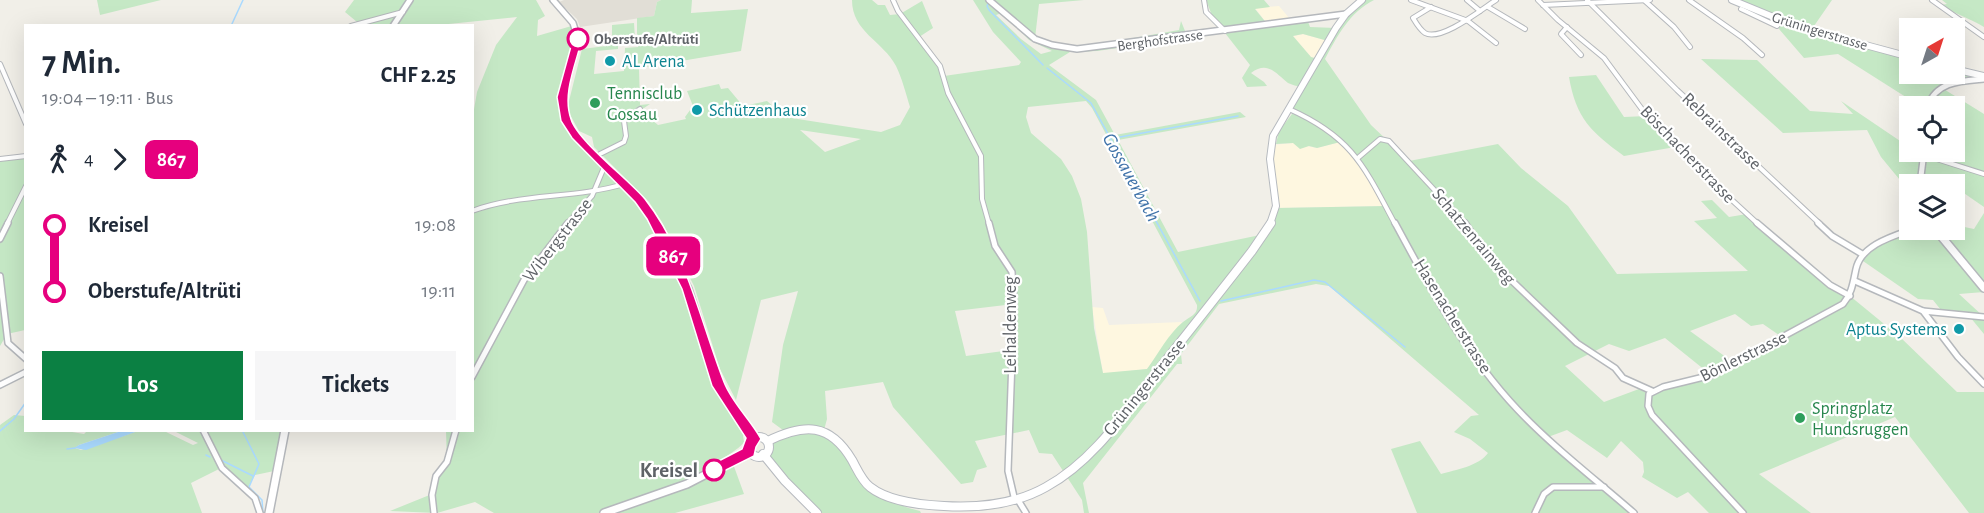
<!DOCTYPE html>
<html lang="de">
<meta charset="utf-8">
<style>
body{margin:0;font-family:"Alegreya Sans",sans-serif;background:#f6f6f7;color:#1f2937;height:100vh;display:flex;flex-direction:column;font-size:22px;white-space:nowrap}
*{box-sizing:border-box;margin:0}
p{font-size:20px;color:#747a83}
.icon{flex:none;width:33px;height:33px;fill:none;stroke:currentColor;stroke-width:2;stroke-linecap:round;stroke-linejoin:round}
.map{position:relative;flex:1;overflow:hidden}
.details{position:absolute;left:24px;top:24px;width:450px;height:408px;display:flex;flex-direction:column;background:#fff;border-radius:0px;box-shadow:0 6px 24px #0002}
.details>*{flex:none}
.badge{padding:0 12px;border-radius:9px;font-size:21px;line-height:39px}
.needle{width:39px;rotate:39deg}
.controls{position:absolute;left:1899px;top:18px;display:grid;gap:12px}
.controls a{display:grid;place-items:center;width:66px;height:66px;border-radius:0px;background:#fff;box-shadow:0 6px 24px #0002;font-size:30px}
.map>.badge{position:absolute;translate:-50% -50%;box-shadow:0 0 0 3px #fff}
.legs{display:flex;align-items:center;gap:9px;height:66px;padding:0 18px;font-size:20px}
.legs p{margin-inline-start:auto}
.overview{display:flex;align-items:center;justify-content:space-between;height:102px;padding:0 18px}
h1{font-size:33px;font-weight:700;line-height:45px}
.button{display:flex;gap:12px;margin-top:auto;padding:12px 18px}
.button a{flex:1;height:69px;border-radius:0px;background:#0b8043;color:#fff;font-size:24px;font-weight:700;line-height:69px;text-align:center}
.button a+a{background:#f6f6f7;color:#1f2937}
ul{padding:0 18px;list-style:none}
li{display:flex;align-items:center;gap:21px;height:66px;font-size:22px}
li i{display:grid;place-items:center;width:9px;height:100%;margin:0 8px;background:currentColor}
li i::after{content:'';width:15px;height:15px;margin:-8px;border:4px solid;border-radius:50%;background:#fff}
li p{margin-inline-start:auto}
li:first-child i{background:linear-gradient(#0000 50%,currentColor 0)}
li:last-child i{background:linear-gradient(currentColor 50%,#0000 0)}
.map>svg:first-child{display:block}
.commercial{fill:#fef7e0}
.education{fill:#e1ded6}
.green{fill:#c5e8c5;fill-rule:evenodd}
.water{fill:#aadaff}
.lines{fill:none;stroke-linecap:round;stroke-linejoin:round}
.stream{stroke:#aadaff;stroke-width:1.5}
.minor-far1-casing{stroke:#b5b8bc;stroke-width:6}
.minor-casing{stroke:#b5b8bc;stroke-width:8}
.tertiary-far1-casing{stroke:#b5b8bc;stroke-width:8}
.tertiary-casing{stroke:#b5b8bc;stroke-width:10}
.secondary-far1-casing{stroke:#b6babf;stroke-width:8}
.secondary-casing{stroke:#b6babf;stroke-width:10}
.minor-far1{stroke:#fff;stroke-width:4}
.minor{stroke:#fff;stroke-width:5}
.tertiary-far1{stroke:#fff;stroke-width:5}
.tertiary{stroke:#fff;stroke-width:7}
.secondary-far1{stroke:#fff;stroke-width:6}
.secondary{stroke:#fff;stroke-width:8}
.line-1{fill:#e6007e;stroke:#fff;stroke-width:1.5}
.stop-1-dot{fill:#fff;stroke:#e6007e;stroke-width:3}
.culture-dot{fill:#0f9aa8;stroke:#fff;stroke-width:2}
.leisure-dot{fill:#2e9e5b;stroke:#fff;stroke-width:2}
.labels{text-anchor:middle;stroke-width:4.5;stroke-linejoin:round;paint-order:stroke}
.far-street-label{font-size:15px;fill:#5f6368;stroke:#fff}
.far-stop-label{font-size:15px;font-weight:bold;fill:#5f6368;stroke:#fff;text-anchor:start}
.culture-label{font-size:18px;fill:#0d838f;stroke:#fff;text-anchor:start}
.leisure-label{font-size:18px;fill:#27864d;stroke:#fff;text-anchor:start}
.street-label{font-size:18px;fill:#5f6368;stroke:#fff}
.water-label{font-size:20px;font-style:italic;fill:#4174aa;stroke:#fff}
.near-stop-label{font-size:21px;font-weight:bold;fill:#5f6368;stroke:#fff;text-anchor:end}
</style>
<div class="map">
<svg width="1984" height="513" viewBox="0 0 1984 513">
<rect width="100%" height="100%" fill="#f1efe8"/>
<!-- commercial -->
<g class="commercial">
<path d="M1279 6 1290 19 1268 25 1255 8Z"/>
<path d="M1303 34 1328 41 1318 59 1311 57 1293 36Z"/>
<path d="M1344 141 1359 157 1387 206 1276 208 1272 145 1293 143 1317 148Z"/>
<path d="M1092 307 1103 308 1109 325 1182 322 1147 369 1103 374Z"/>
</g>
<!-- education -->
<path class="education" d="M564 0H661L657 2 654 16 580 27 577 19 559 2Z"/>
<!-- green -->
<g class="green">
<path d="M97 0H161L100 15Z"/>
<path d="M354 0H536L545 16 538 20 537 36 575 25 578 31 562 97 568 125 639 200 688 289 719 386 745 435 743 436 744 442C739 452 683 481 670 487L668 492 732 461 744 494 675 513H494L475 502 437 513 390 511 432 494 436 476 447 462 446 431 472 430 473 115 477 92 496 45 517 17 429 26H351L357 22 345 12Z"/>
<path d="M661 0H692L691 13 748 9 741 51 639 68 640 105 650 104 641 110 658 125 686 119 685 117 693 106 687 91 719 84 721 89 728 88 743 106 767 101 785 117 881 132 900 125 910 107C906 94 902 78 896 66 883 41 852 32 852 0H872L878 5H885L890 15 900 14 922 1 933 28 919 37 938 62 944 76 1019 65 1021 62 993 32 973 0H1084L1039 4 1035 38 1071 49 1179 30 1181 21 1187 36 1224 31 1213 18 1206 0H1264L1270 7 1255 9 1268 25 1307 19 1310 27 1336 28 1362 0H1374C1349 13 1338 35 1325 59L1371 125 1409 161 1498 144 1521 168 1568 206 1617 274 1748 271 1694 221 1717 218 1701 201 1712 200 1729 217 1747 214 1818 275 1850 296 1900 337 1957 392H1984V513H1969L1895 417 1759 474 1811 513H1709L1688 492 1677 498 1642 477 1644 472 1643 462 1621 441 1607 458 1567 430 1548 437 1634 513H1417L1391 449 1420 441 1441 474C1455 470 1479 466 1488 453L1470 439 1454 432 1471 416 1479 415 1329 286 1316 284 1219 304 1181 354 1182 364H1177L1083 483 1089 513H1084L1082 500 1052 454 1039 453 1029 430 975 441 987 467 977 470 973 482 961 484 893 407 883 382 825 391 827 419 824 430 830 434C857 470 874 501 920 511L921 513H817L765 453 770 444 787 433 772 422 783 345 798 291 761 300 736 400 720 369 694 286 662 222 649 202 594 147 592 137 579 131 567 109 582 49 606 46 612 42V25L634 23 635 39H637V18L654 16 657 2ZM998 8 1029 40 1052 51 1041 54 1021 39 996 15 999 14ZM1225 33 1250 65 1242 78 1247 87 1267 86 1264 82 1251 73C1268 60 1276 74 1288 83 1292 85 1297 86 1302 87L1289 109 1299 115 1292 114 1279 131 1276 144 1293 143 1300 149 1309 146 1317 148 1344 141 1359 157 1386 206 1276 208 1265 234 1178 252 1118 140 1246 117 1240 112 1115 135 1096 100 1049 65 1070 52 1097 51ZM1303 34 1328 41 1318 59 1311 57 1293 36ZM638 42V47L625 48 624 71 594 74 596 51 618 49V44ZM1086 101 1092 108 1197 305C1198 315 1190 316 1183 322 1169 333 1158 354 1147 369L1103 373 1094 328 1087 232 1081 199 1072 176 1061 159 1031 133 1026 117 1028 107ZM800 130 861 139 825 152ZM1014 304 1011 350 966 356 955 311ZM1735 314 1751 326 1763 324 1782 337 1734 363 1690 331ZM1665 338 1711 375 1649 394 1639 389 1604 402 1565 366 1609 344 1629 351Z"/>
<path d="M1728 0H1832L1814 26 1851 37 1849 41 1909 57 1910 74H1954L1955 69 1984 76 1942 88 1984 114V207L1955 187 1954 184 1947 182 1910 184 1909 191 1881 157 1867 130 1783 133 1701 59 1757 60 1810 111 1853 114 1841 101 1909 147 1910 152 1924 155V152H1954V106H1920L1838 54 1804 58 1779 29V23Z"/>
<path d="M1942 0H1984V27C1969 18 1955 14 1941 5L1947 4Z"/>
<path d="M1596 75 1624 117 1647 116 1675 147 1624 156C1591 132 1576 118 1569 77Z"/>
<path d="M25 156V330L7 334 0 346V159Z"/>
<path d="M1984 213V292L1959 294 1984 317V334L1970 317 1945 315 1933 300 1918 299 1863 261 1862 254 1910 230H1954L1955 225 1974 229Z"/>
<path d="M14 415 25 416 26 430 66 431 84 434 87 431H121L79 445 75 448 81 450 138 431H164L193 445 198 443 174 431H285L279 470 255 475 246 491 221 468 191 483 202 513H0V425Z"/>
</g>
<!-- water -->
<path class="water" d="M121 431H138L86 450 74 448 79 445Z"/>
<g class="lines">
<!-- stream -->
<g class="stream">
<path d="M989 2 987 6 989 10 1043 65"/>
<path d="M231 26 243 0"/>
<path d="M1047 68 1091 103 1200 301"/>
<path d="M1120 137 1238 116"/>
<path d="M1221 301 1314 280 1325 282 1405 347"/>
<path d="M242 430 259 464 249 487 262 500 263 513"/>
<path d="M0 431 14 419 26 402"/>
<path d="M67 449 75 448"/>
<path d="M206 455 210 457"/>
<path d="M221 460 253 476"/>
</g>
<defs>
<g id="minor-far1">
<path d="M893 0 898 11 940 66 948 93 981 156 982 199 989 224"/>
<path d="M1204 0 1206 12 1225 31"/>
<path d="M1411 0 1468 21 1496 43"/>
<path d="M1467 0 1480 11"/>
<path d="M1538 0 1558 20 1604 58 1647 116 1684 156 1758 224"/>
<path d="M1587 0 1677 90 1820 224"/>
<path d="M1689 0 1743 38 1762 55"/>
<path d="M1932 0 1984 37"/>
<path d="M1645 1 1674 27 1690 47"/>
<path d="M1543 5 1650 0"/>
<path d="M1431 7 1413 18C1416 23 1420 30 1425 33 1441 42 1482 9 1496 0"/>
<path d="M1488 7 1525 29"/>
<path d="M1741 9 1777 26 1781 21"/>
<path d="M351 26 403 12"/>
<path d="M1567 27 1561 34 1581 55"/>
<path d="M0 64 26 124"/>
<path d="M1289 109C1352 137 1364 166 1395 224"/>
<path d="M1924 155 1984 174"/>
<path d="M596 156 624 142 626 136 624 121 640 109"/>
<path d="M1359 157 1380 139 1389 141 1466 224"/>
<path d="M0 159 26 156"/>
<path d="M472 211C520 193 574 199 624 184"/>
<path d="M7 224 26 186"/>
<path d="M567 224 592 196 605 165"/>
</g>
<g id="minor">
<path d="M989 223 995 246 1012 272 1014 304 1008 471 1015 501"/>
<path d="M1395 223C1430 288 1466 355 1518 410 1553 447 1595 479 1634 513"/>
<path d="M1465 223 1489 259 1577 343 1615 368 1623 378 1652 391"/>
<path d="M1757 223 1830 285 1850 296"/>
<path d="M1818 223 1832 236 1862 254"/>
<path d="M0 239 8 223"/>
<path d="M0 276 8 343 26 359"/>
<path d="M1855 281 1923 311 1958 357 1984 384"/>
<path d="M1923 311 1984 317"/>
<path d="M472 377 524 280 568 223"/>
<path d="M0 385 26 372"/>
<path d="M203 430 222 468 255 498 260 513"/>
<path d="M1018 500 1026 513"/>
<path d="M434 513 432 495 436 476 447 462 456 430"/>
<path d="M1535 513 1544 494 1553 487H1604"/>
<path d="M1743 513 1652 415 1648 406 1649 394 1663 387 1712 375 1843 304C1852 293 1853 283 1856 269 1861 246 1890 237 1910 230"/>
</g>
<g id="tertiary-far1">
<path d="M553 0 573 23 578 39 562 97 566 121 576 136 639 200 655 224"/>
<path d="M989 0 1035 39 1052 45 1077 49 1346 14"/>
<path d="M393 26 410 0"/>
<path d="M1928 106C1936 81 1962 81 1984 79"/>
<path d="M1920 184 1924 152"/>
</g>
<g id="tertiary">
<path d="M654 223 688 289 719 386 754 439"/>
<path d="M1936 230 1984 288"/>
<path d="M269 513 285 430"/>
<path d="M604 513 687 484 749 452"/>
</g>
<g id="secondary-far1">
<path d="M1732 0 1795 26 1910 57"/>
<path d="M1954 69 1984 76"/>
<path d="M1270 224 1276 206 1270 159 1273 136 1336 28 1346 14 1362 0"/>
</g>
<g id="secondary">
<circle cx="759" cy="447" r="10"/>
<path d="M768 441C805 423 830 423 852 460 857 469 862 481 870 487 889 502 921 505 944 506 978 508 1016 504 1046 487 1094 461 1126 411 1159 369 1190 330 1221 291 1252 251L1271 223"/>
<path d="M763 454 785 481 817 513"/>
</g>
</defs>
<!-- minor-far1 casing -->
<use href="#minor-far1" class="minor-far1-casing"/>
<!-- minor casing -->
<use href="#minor" class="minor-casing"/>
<!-- tertiary-far1 casing -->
<use href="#tertiary-far1" class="tertiary-far1-casing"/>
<!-- tertiary casing -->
<use href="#tertiary" class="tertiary-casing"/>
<!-- secondary-far1 casing -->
<use href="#secondary-far1" class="secondary-far1-casing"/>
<!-- secondary casing -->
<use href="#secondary" class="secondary-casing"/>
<!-- minor-far1 -->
<use href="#minor-far1" class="minor-far1"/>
<!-- minor -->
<use href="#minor" class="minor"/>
<!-- tertiary-far1 -->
<use href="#tertiary-far1" class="tertiary-far1"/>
<!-- tertiary -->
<use href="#tertiary" class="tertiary"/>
<!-- secondary-far1 -->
<use href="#secondary-far1" class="secondary-far1"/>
<!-- secondary -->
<use href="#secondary" class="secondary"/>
</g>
<!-- line-1 -->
<path class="line-1" d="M578 37 582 39C576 64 562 94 571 119 577 140 628 179 645 199 687 253 700 320 724 382 732 403 751 420 761 439L756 447 754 456 714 476 709 475 707 470 709 466 742 449 746 438 712 386 682 289 647 219 635 202 572 138 561 121 557 97 573 39Z"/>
<!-- markers -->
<g class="stop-1-dot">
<circle cx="578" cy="39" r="10"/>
<circle cx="714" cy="470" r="10"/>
</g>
<g class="culture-dot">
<circle cx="610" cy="61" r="6"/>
<circle cx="697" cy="110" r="6"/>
<circle cx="1959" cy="329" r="6"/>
</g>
<g class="leisure-dot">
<circle cx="595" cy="103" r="6"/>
<circle cx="1800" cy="418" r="6"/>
</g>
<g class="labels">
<!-- far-street labels -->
<g class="far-street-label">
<text transform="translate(1820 31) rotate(17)" y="5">Grüningerstrasse</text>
<text transform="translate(1160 40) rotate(-8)" y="5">Berghofstrasse</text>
</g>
<!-- far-stop labels -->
<g class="far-stop-label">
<text x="594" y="44">Oberstufe/Altrüti</text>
</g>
<!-- culture labels -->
<g class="culture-label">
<text x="622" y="67">AL Arena</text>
<text x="709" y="116">Schützenhaus</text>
<text x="1947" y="335" text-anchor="end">Aptus Systems</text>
</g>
<!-- leisure labels -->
<g class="leisure-label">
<text x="607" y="99">Tennisclub<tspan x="607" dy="21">Gossau</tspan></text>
<text x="1812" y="414">Springplatz<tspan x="1812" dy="21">Hundsruggen</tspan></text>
</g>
<!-- street labels -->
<g class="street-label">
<text transform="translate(1722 131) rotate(44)" y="6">Rebrainstrasse</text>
<text transform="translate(1688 154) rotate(46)" y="6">Böschacherstrasse</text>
<text transform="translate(1474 236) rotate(50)" y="6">Schatzenrainweg</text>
<text transform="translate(557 240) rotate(-52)" y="6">Wibergstrasse</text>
<text transform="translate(1453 316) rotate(58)" y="6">Hasenacherstrasse</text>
<text transform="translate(1010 325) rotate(-90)" y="6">Leihaldenweg</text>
<text transform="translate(1743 356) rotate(-26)" y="6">Bönlerstrasse</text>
<text transform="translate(1144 387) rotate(-51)" y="6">Grüningerstrasse</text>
</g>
<!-- water labels -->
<g class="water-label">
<text transform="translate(1132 177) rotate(61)" y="7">Gossauerbach</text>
</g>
<!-- near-stop labels -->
<g class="near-stop-label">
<text x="698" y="477">Kreisel</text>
</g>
</g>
</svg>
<div class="controls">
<a><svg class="needle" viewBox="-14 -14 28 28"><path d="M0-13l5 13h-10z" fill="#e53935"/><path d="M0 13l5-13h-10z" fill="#747a83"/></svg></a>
<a><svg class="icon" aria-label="locate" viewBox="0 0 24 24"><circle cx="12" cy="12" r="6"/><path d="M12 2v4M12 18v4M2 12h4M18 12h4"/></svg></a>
<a><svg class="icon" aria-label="layers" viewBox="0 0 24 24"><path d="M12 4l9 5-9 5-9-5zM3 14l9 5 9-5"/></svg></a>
</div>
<b class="badge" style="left:673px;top:256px;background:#e6007e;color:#fff">867</b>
<section class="details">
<div class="overview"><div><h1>7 Min.</h1><p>19:04 – 19:11 · Bus</p></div><b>CHF 2.25</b></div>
<div class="legs"><svg class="icon" aria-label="walk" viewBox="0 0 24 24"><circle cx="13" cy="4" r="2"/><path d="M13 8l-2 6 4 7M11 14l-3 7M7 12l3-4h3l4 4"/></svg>4<svg class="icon" aria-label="forward" viewBox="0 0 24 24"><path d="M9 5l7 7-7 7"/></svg><b class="badge" style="background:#e6007e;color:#fff">867</b></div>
<ul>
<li><i style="color:#e6007e"></i><b>Kreisel</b><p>19:08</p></li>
<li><i style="color:#e6007e"></i><b>Oberstufe/Altrüti</b><p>19:11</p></li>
</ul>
<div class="button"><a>Los</a><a>Tickets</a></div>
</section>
</div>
